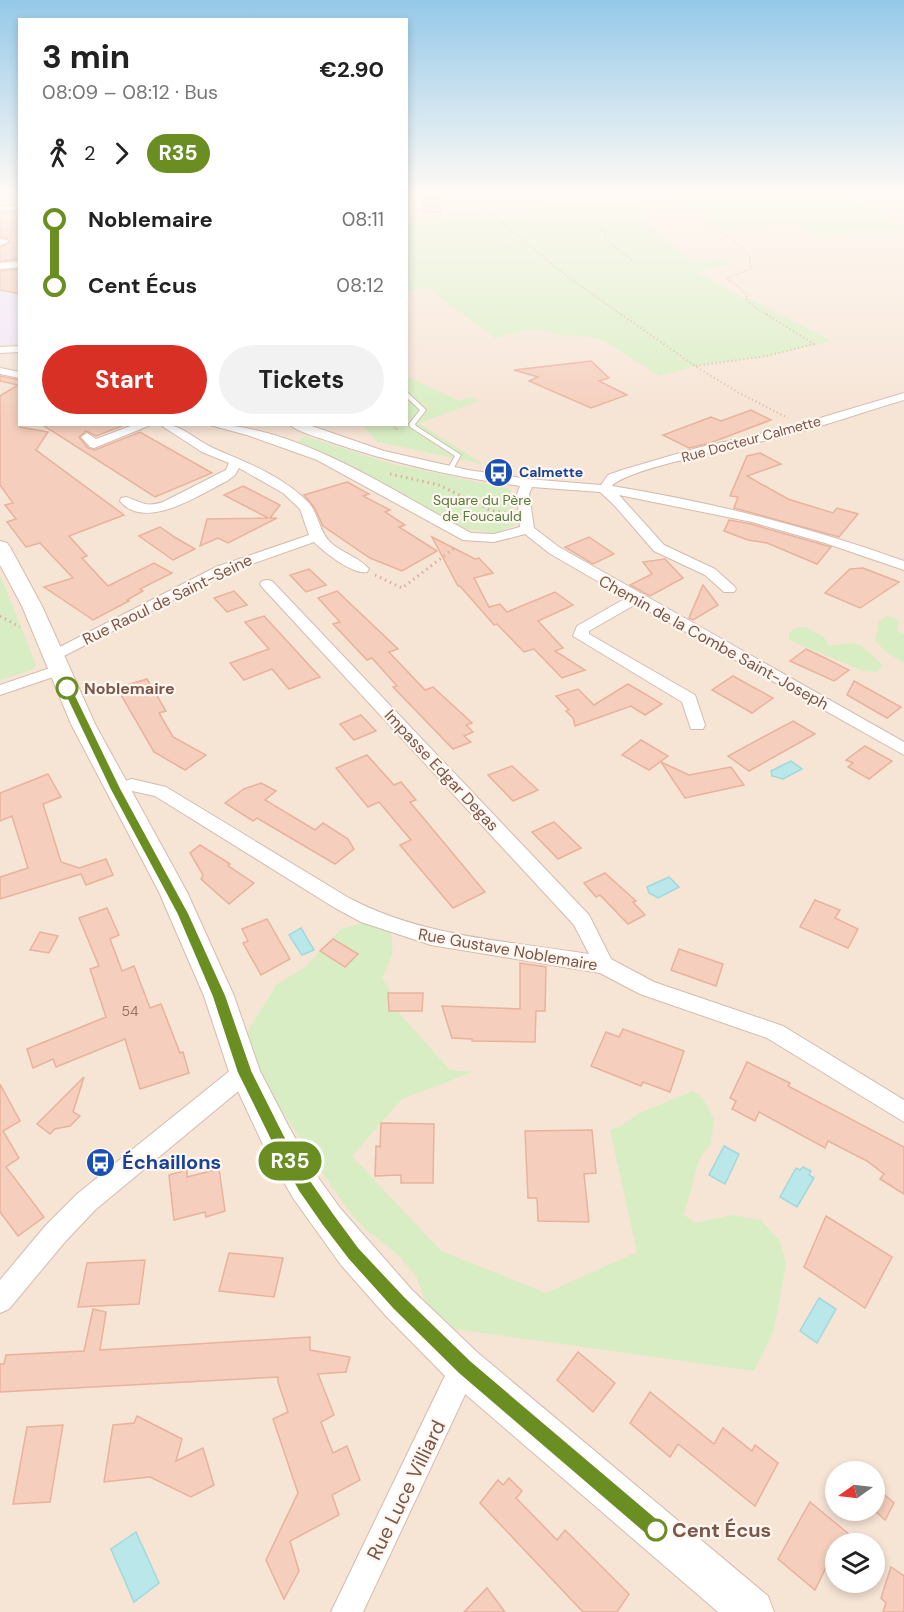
<!DOCTYPE html>
<meta charset="utf-8">
<style>
body{margin:0;font-family:"DM Sans",sans-serif;background:#f2f2f2;color:#222;height:100vh;display:flex;flex-direction:column;font-size:22px;white-space:nowrap}
*{box-sizing:border-box;margin:0}
p{font-size:20px;color:#767676}
.icon{flex:none;width:33px;height:33px;fill:none;stroke:currentColor;stroke-width:2;stroke-linecap:round;stroke-linejoin:round}
.map{position:relative;flex:1;overflow:hidden}
.panel{position:absolute;left:18px;top:18px;width:390px;height:408px;display:flex;flex-direction:column;background:#fff;border-radius:0px;box-shadow:0 3px 9px #0003}
.panel>*{flex:none}
.badge{padding:0 12px;border-radius:20px;font-size:21px;line-height:39px}
.needle{width:39px;rotate:256deg}
.fabs{position:absolute;left:825px;top:1461px;display:grid;gap:12px}
.fabs a{display:grid;place-items:center;width:60px;height:60px;border-radius:50%;background:#fff;box-shadow:0 3px 9px #0003;font-size:30px}
.map>.badge{position:absolute;translate:-50% -50%;box-shadow:0 0 0 3px #fff}
.legs{display:flex;align-items:center;gap:9px;height:66px;padding:0 24px;font-size:20px}
.legs p{margin-inline-start:auto}
.head{display:flex;align-items:center;justify-content:space-between;height:102px;padding:0 24px}
h1{font-size:33px;font-weight:700;line-height:45px}
.button{display:flex;gap:12px;margin-top:auto;padding:12px 24px}
.button a{flex:1;height:69px;border-radius:36px;background:#d93025;color:#fff;font-size:24px;font-weight:700;line-height:69px;text-align:center}
.button a+a{background:#f2f2f2;color:#222}
ul{padding:0 24px;list-style:none}
li{display:flex;align-items:center;gap:21px;height:66px;font-size:22px}
li i{display:grid;place-items:center;width:9px;height:100%;margin:0 8px;background:currentColor}
li i::after{content:'';width:15px;height:15px;margin:-8px;border:4px solid;border-radius:50%;background:#fff}
li p{margin-inline-start:auto}
li:first-child i{background:linear-gradient(#0000 50%,currentColor 0)}
li:last-child i{background:linear-gradient(currentColor 50%,#0000 0)}
.map>svg:first-child{display:block}
.residential{fill:#f6e4d5;fill-rule:evenodd}
.education{fill:#f0e4fb}
.green{fill:#d9edc4}
.water{fill:#bae8ea;stroke:#9fd9dc;stroke-width:1.5}
.building{fill:#f5cebd;stroke:#e9b29c;stroke-width:1.5}
.lines{fill:none;stroke-linecap:round;stroke-linejoin:round}
.lane-casing{stroke:#d4bbaf;stroke-width:2}
.street-casing{stroke:#d4bbaf;stroke-width:2}
.secondary-casing{stroke:#d7bbab;stroke-width:2}
.path-far2{stroke:#dbb09f;stroke-width:1.5;stroke-dasharray:1 2;stroke-linecap:butt}
.path-far1{stroke:#dbb09f;stroke-width:2;stroke-dasharray:1 3;stroke-linecap:butt}
.path{stroke:#dbb09f;stroke-width:3;stroke-dasharray:1.5 4;stroke-linecap:butt}
.lane{fill:#fff;fill-rule:evenodd}
.street{fill:#fff;fill-rule:evenodd}
.secondary{fill:#fff;fill-rule:evenodd}
.line-1{fill:#6b8e23;stroke:#fff;stroke-width:1.5}
.stop-1-dot{fill:#fff;stroke:#6b8e23;stroke-width:3}
.labels{text-anchor:middle;stroke-width:4.5;stroke-linejoin:round;paint-order:stroke}
.far-street-label{font-size:14px;fill:#7a5649;stroke:#fff7ef}
.far-transit-label{font-size:14px;font-weight:bold;fill:#164399;stroke:#fff7ef;text-anchor:start}
.far-park-label{font-size:14px;fill:#567a3d;stroke:#fff7ef}
.number-label{font-size:14px;fill:#997466}
.street-label{font-size:16px;fill:#7a5649;stroke:#fff7ef}
.stop-label{font-size:16px;font-weight:bold;fill:#7a5649;stroke:#fff7ef;text-anchor:start}
.near-transit-label{font-size:20px;font-weight:bold;fill:#164399;stroke:#fff7ef;text-anchor:start}
.near-street-label{font-size:20px;fill:#7a5649;stroke:#fff7ef}
.near-stop-label{font-size:20px;font-weight:bold;fill:#7a5649;stroke:#fff7ef;text-anchor:start}
</style>
<div class="map">
<svg width="904" height="1612" viewBox="0 0 904 1612">
<rect width="100%" height="100%" fill="#fef3e8"/>
<!-- residential -->
<path class="residential" d="M0 192H19L20 424H406L407 192H904V1612H0ZM836 1472H874V1510H836ZM836 1544H874V1582H836Z"/>
<!-- education -->
<path class="education" d="M19 268V343H0V270Z"/>
<!-- green -->
<g class="green">
<path d="M674 192H847L904 231 816 238 797 223 722 230 671 194Z"/>
<path d="M597 206 629 208 690 260 727 259 729 264 698 272 743 298H748L832 341 767 356 695 366 660 376 604 341 586 336 560 335 539 329 526 330 495 338 426 287 407 291V221Z"/>
<path d="M407 377 460 401 469 397 480 401 419 423 483 464 377 442 362 425 406 424Z"/>
<path d="M304 436 389 463 510 489 517 524 497 533 466 529 297 444Z"/>
<path d="M0 575 36 665 32 670 0 680Z"/>
<path d="M887 616 899 620 897 631 904 634V663L888 653 875 641 879 621Z"/>
<path d="M806 627 824 637 829 646 852 643 860 645 883 665 876 672 863 671 789 640V633L796 628Z"/>
<path d="M374 920 387 924C397 947 392 958 382 979L389 987 394 1007 450 1070 473 1072 402 1099 352 1156 441 1251 546 1293 637 1252 610 1130 621 1126 639 1113 693 1091 703 1099 714 1119 711 1143 699 1160 684 1215 695 1223 732 1215 761 1220 780 1241 786 1263 778 1308 773 1333 754 1371 448 1328 433 1321 416 1276 397 1254 366 1230 344 1205 267 1088 246 1034 277 984 304 968 341 929Z"/>
</g>
<!-- water -->
<g class="water">
<path d="M791 761 802 769 783 779 772 776 771 771Z"/>
<path d="M669 877 679 887 658 898 649 893 647 887Z"/>
<path d="M301 928 314 950 302 955 289 935Z"/>
<path d="M724 1146 739 1154 725 1184 709 1175Z"/>
<path d="M803 1167 811 1171 809 1175 814 1178 797 1207 780 1197 796 1168 800 1170Z"/>
<path d="M819 1298 836 1309 817 1343 800 1331Z"/>
<path d="M136 1532 159 1583 134 1602 111 1549Z"/>
</g>
<!-- building -->
<g class="building">
<path d="M438 194 441 212H423L421 195Z"/>
<path d="M20 211V259L0 261V247L10 243 7 238 0 237V213Z"/>
<path d="M20 269V294L0 290V271Z"/>
<path d="M591 361 609 378 599 381 627 395 591 408 529 381 538 377 514 370Z"/>
<path d="M0 376 20 380V427L48 432 36 450 124 515 69 536 87 556 82 558 108 586 154 563 172 573 140 589 143 591 127 600 129 601 93 620 44 587 73 578 40 543 26 547 7 522 16 519 5 505 13 503 0 485V396L18 385 0 381Z"/>
<path d="M751 410 771 420 710 443 689 448 663 435 711 417 721 421Z"/>
<path d="M41 424H127L96 436 86 431 79 437 88 448 95 450 140 432 212 473 155 497Z"/>
<path d="M760 453 781 464 747 476 788 499 833 513 837 508 858 514 839 537 734 508 738 497 730 496 747 456Z"/>
<path d="M347 482 369 494 363 496 390 510 385 512 405 525 399 527 437 551 402 571 370 558 323 526 314 507 304 495Z"/>
<path d="M243 486 280 505 270 518H277L228 543 218 538 200 546 207 519 268 518 224 495Z"/>
<path d="M729 520 751 524 831 547 817 564 767 543 748 540 724 531Z"/>
<path d="M160 527 176 538 195 549 173 560 139 536Z"/>
<path d="M432 537 475 559 479 558 493 573 474 578 489 607 500 604 507 612 555 592 573 605 538 621 563 648 555 651 585 670 562 678 534 649 524 652 497 624 494 625 460 586H458Z"/>
<path d="M589 537 614 554 593 564 565 547Z"/>
<path d="M665 559 683 578 650 596 630 585 652 574 643 562Z"/>
<path d="M863 568 899 582 860 608 825 593 850 569Z"/>
<path d="M309 569 326 585 306 592 290 575Z"/>
<path d="M703 585 718 605 693 620 689 618Z"/>
<path d="M234 591 247 605 227 612 214 598Z"/>
<path d="M337 591 398 649 389 652 425 690 433 687 472 723 466 725 473 732 464 736 471 742 453 749 393 687 397 686 372 658 367 660 333 624 340 622 318 598Z"/>
<path d="M264 616 320 677 289 689 272 669 244 680 230 663 269 649 245 622Z"/>
<path d="M806 649 825 658 849 670 834 681 790 661Z"/>
<path d="M733 676 773 698 752 713 712 690Z"/>
<path d="M147 679 166 711 159 713 173 737 206 755 185 770 154 752 117 688Z"/>
<path d="M854 681 901 707 887 718 847 695Z"/>
<path d="M628 684 662 704 645 715 631 706 575 726 573 718 566 711 569 710 556 696 578 689 594 705Z"/>
<path d="M361 715 376 731 354 740 340 724Z"/>
<path d="M793 721 815 734 749 771 728 756Z"/>
<path d="M641 740 668 756 649 770 622 755Z"/>
<path d="M865 746 892 761 869 779 848 767 853 763 846 760Z"/>
<path d="M367 755 394 785 401 782 416 800 410 802 485 892 453 908 400 845 411 840 379 802 368 807 336 768Z"/>
<path d="M661 762 689 775 731 767 744 785 685 798Z"/>
<path d="M512 766 538 790 513 801 488 775Z"/>
<path d="M48 774 61 797 43 804 61 862 79 868 106 859 113 875 86 885 81 874 0 899V877L28 868 12 816 0 821V793Z"/>
<path d="M261 783 276 791 265 800 315 830 323 823 348 839 354 849 335 864 257 818 253 821 225 803 244 789Z"/>
<path d="M554 822 581 848 558 859 532 832Z"/>
<path d="M200 845 230 864 228 866 254 883 229 904 201 879 203 875 190 853Z"/>
<path d="M605 873 636 901 633 902 645 915 628 924 600 895 596 897 584 883Z"/>
<path d="M815 900 840 910 835 918 858 929 848 948 800 927Z"/>
<path d="M107 908 119 935 110 939 122 971 134 966 150 1008 161 1004 180 1053 183 1052 189 1073 140 1089 125 1039 56 1067 53 1059 33 1068 27 1049 106 1017 90 969 99 966 79 918Z"/>
<path d="M267 919 290 959 261 975 243 943 248 941 242 929Z"/>
<path d="M40 932 58 936 49 953 30 950Z"/>
<path d="M333 939 358 954 345 967 320 951Z"/>
<path d="M679 949 723 964 716 986 671 970Z"/>
<path d="M520 963 546 967 545 1011H536L535 1042 472 1041V1039L452 1038 442 1006 520 1009Z"/>
<path d="M388 993H423L422 1011H389Z"/>
<path d="M623 1029 684 1051 670 1092 643 1082 641 1086 591 1066 606 1032 619 1037Z"/>
<path d="M747 1062 790 1083 788 1086 904 1147V1194L880 1179 884 1174 867 1161 828 1141 825 1148 759 1112 755 1121 732 1109 736 1101 730 1098Z"/>
<path d="M84 1077 73 1112 80 1116 70 1126 55 1129 50 1134 37 1124Z"/>
<path d="M0 1084 20 1121 3 1131 19 1158 6 1167 44 1217 18 1236 0 1212Z"/>
<path d="M381 1123 434 1124 433 1183H401V1175L375 1176 376 1146 380 1147Z"/>
<path d="M592 1130 596 1173 584 1174 589 1222 538 1221 537 1198H528L525 1131Z"/>
<path d="M219 1169 225 1211 206 1217 205 1212 174 1220 169 1175 187 1170V1177Z"/>
<path d="M826 1216 892 1257 865 1308 804 1267Z"/>
<path d="M229 1253 283 1258 274 1297 219 1291Z"/>
<path d="M145 1260 139 1304 78 1307 87 1263Z"/>
<path d="M93 1309 106 1312 100 1350 310 1337V1350L350 1357 346 1372 318 1374 334 1415 321 1422 333 1453 347 1446 360 1480 332 1495 339 1515 290 1541 299 1571 284 1599 266 1560 298 1493 273 1419 288 1412 278 1382V1377L0 1392V1364H4L6 1355 84 1351Z"/>
<path d="M578 1352 615 1383 593 1412 557 1380Z"/>
<path d="M650 1392 714 1444 723 1428 752 1451 755 1445 778 1463 755 1506 678 1444 670 1457 630 1423Z"/>
<path d="M137 1416 182 1439 176 1461 203 1448 214 1485 191 1497 150 1477 104 1482 113 1425 134 1423Z"/>
<path d="M63 1425 50 1502 13 1504 27 1427Z"/>
<path d="M509 1478 522 1491 516 1498 557 1540 565 1530 629 1594 617 1612H583L480 1503 498 1480 503 1485Z"/>
<path d="M874 1486 894 1503 885 1520 874 1510Z"/>
<path d="M810 1502 861 1544H836V1566L829 1561 815 1590 778 1559Z"/>
<path d="M891 1567 904 1576V1612H883L886 1603 881 1598Z"/>
<path d="M487 1588 505 1612H464Z"/>
</g>
<g class="lines">
<defs>
<path id="lane" d="M406 391 426 410 415 424 416 426 461 455 452 471 447 470 455 456 410 427 409 424 420 410 406 397Z"/>
<g id="street">
<path d="M20 205V209L0 211V207Z"/>
<path d="M0 239 7 240 8 242 0 245Z"/>
<path d="M20 261V267L0 269V263Z"/>
<path d="M20 346V352L0 353V347Z"/>
<path d="M0 368 20 372V378L0 374Z"/>
<path d="M904 393V400C866 411 827 425 789 435 759 443 626 468 612 486 712 502 809 527 904 561V570L825 543 752 522 619 495 664 545 715 569 734 586 736 589 734 592H724L705 575 654 551 614 505 600 492 532 487 529 494 534 528 559 547 904 742V755L636 604 589 631V634L695 695 705 725 703 729H691L682 702 573 636 577 626 626 598 549 553 525 534 494 542 463 540 317 460 247 435 206 424C296 424 393 491 471 533L494 534 520 527 517 494 520 486C455 477 392 463 331 442 318 437 299 433 289 424H306L384 451 468 470 528 479 601 485 608 475 622 470 697 448 783 429Z"/>
<path d="M136 424H153L94 448 90 447 81 437 87 433 96 439Z"/>
<path d="M159 424C182 424 192 438 213 448 247 463 282 475 309 503 319 515 319 532 331 543 342 553 359 557 369 569L367 572C353 575 324 552 314 542L226 573 58 659H48L45 656 48 653 216 567 309 535 300 509 283 493 239 468 235 475 227 481C200 494 146 532 120 501L121 498 126 497C142 502 145 508 163 502L226 470 229 463 202 452Z"/>
<path d="M267 580 272 581 589 915 611 959 654 982 783 1026 904 1100V1122L767 1038 640 994 600 973 431 945 361 922 335 908 155 796 132 791 116 795 110 793 107 789 110 785 132 779 166 787 349 898C422 937 508 941 589 954L574 925 262 587 260 584 262 581Z"/>
<path d="M59 665 65 667 67 670 65 673 0 695V685Z"/>
<path d="M245 1062 253 1065 256 1072 253 1079 95 1210 64 1243 9 1309 0 1313V1280L46 1225 77 1194 237 1065Z"/>
<path d="M464 1353 474 1357 478 1367 363 1612H331L454 1357Z"/>
</g>
<path id="secondary" d="M0 541 7 543 10 547 42 606 95 724 187 892 234 996 260 1071 290 1129 317 1176 340 1208 412 1290 478 1353 768 1596 774 1612H718L450 1381 386 1316 341 1265 293 1198 266 1151 229 1072 204 996 159 892 71 724 22 606 0 565Z"/>
</defs>
<!-- lane casing -->
<use href="#lane" class="lane-casing"/>
<!-- street casing -->
<use href="#street" class="street-casing"/>
<!-- secondary casing -->
<use href="#secondary" class="secondary-casing"/>
<!-- path-far2 -->
<g class="path-far2">
<path d="M665 196 674 199 738 244 749 255 751 269 727 278"/>
<path d="M489 211 557 269 623 316"/>
<path d="M406 219 575 206"/>
<path d="M632 260 606 240 605 234 575 206C609 205 640 213 669 192"/>
<path d="M727 278 746 293 747 302 769 316"/>
</g>
<!-- path-far1 -->
<g class="path-far1">
<path d="M621 314 695 366"/>
<path d="M766 314 814 344 767 356 695 366 739 393 788 418"/>
<path d="M397 424 394 429H400"/>
</g>
<!-- path -->
<g class="path">
<path d="M390 474 439 485 490 510 510 514"/>
<path d="M375 575 402 588 456 547"/>
<path d="M0 616 20 627"/>
</g>
<!-- lane -->
<use href="#lane" class="lane"/>
<!-- street -->
<use href="#street" class="street"/>
<!-- secondary -->
<use href="#secondary" class="secondary"/>
</g>
<!-- sky -->
<linearGradient id="sky" x2="0" y2="1"><stop stop-color="#95c9e9"/><stop offset="0.46" stop-color="#fffaf5"/><stop offset="1" stop-color="#fffaf5" stop-opacity="0"/></linearGradient>
<rect width="904" height="418" fill="url(#sky)"/>
<!-- line-1 -->
<path class="line-1" d="M67 685 72 688 121 789 189 914 226 996 252 1071 284 1135 311 1181 334 1214 359 1248 405 1297 471 1361 663 1524 666 1530 663 1537 656 1540 649 1537 458 1373 393 1309 348 1259 322 1225 299 1192 273 1145 237 1072 212 996 177 914 110 789 62 688Z"/>
<!-- icons -->
<defs>
<symbol id="bus-disc" viewBox="-11 -11 22 22"><circle r="9.5" fill="#1a4fb4" stroke="#fff7ef"/><path d="M-5-6H5V4H4V6H2V4H-2V6H-4V4H-5ZM-3.5-4V0h7V-4ZM-3.5 1.2v1.5H-2V1.2ZM2 1.2v1.5H3.5V1.2Z" fill="#fff"/></symbol>
</defs>
<g fill-rule="evenodd">
<use href="#bus-disc" x="482" y="456" width="33" height="33"/>
<use href="#bus-disc" x="84" y="1146" width="33" height="33"/>
</g>
<!-- markers -->
<g class="stop-1-dot">
<circle cx="67" cy="688" r="10"/>
<circle cx="656" cy="1530" r="10"/>
</g>
<g class="labels">
<!-- far-street labels -->
<g class="far-street-label">
<text transform="translate(751 439) rotate(-15)" y="5">Rue Docteur Calmette</text>
</g>
<!-- far-transit labels -->
<g class="far-transit-label">
<text x="519" y="477">Calmette</text>
</g>
<!-- far-park labels -->
<g class="far-park-label">
<text x="482" y="505">Square du Père<tspan x="482" dy="16">de Foucauld</tspan></text>
</g>
<!-- number labels -->
<g class="number-label">
<text x="130" y="1016">54</text>
</g>
<!-- street labels -->
<g class="street-label">
<text transform="translate(167 599) rotate(-26)" y="6">Rue Raoul de Saint-Seine</text>
<text transform="translate(714 642) rotate(29)" y="6">Chemin de la Combe Saint-Joseph</text>
<text transform="translate(442 770) rotate(47)" y="6">Impasse Edgar Degas</text>
<text transform="translate(508 949) rotate(10)" y="6">Rue Gustave Noblemaire</text>
</g>
<!-- stop labels -->
<g class="stop-label">
<text x="84" y="694">Noblemaire</text>
</g>
<!-- near-transit labels -->
<g class="near-transit-label">
<text x="122" y="1169">Échaillons</text>
</g>
<!-- near-street labels -->
<g class="near-street-label">
<text transform="translate(406 1490) rotate(-64)" y="7">Rue Luce Villiard</text>
</g>
<!-- near-stop labels -->
<g class="near-stop-label">
<text x="672" y="1537">Cent Écus</text>
</g>
</g>
</svg>
<div class="fabs">
<a><svg class="needle" viewBox="-14 -14 28 28"><path d="M0-13l5 13h-10z" fill="#e53935"/><path d="M0 13l5-13h-10z" fill="#767676"/></svg></a>
<a><svg class="icon" aria-label="layers" viewBox="0 0 24 24"><path d="M12 4l9 5-9 5-9-5zM3 14l9 5 9-5"/></svg></a>
</div>
<b class="badge" style="left:290px;top:1161px;background:#6b8e23;color:#fff">R35</b>
<section class="panel">
<div class="head"><div><h1>3 min</h1><p>08:09 – 08:12 · Bus</p></div><b>€2.90</b></div>
<div class="legs"><svg class="icon" aria-label="walk" viewBox="0 0 24 24"><circle cx="13" cy="4" r="2"/><path d="M13 8l-2 6 4 7M11 14l-3 7M7 12l3-4h3l4 4"/></svg>2<svg class="icon" aria-label="forward" viewBox="0 0 24 24"><path d="M9 5l7 7-7 7"/></svg><b class="badge" style="background:#6b8e23;color:#fff">R35</b></div>
<ul>
<li><i style="color:#6b8e23"></i><b>Noblemaire</b><p>08:11</p></li>
<li><i style="color:#6b8e23"></i><b>Cent Écus</b><p>08:12</p></li>
</ul>
<div class="button"><a>Start</a><a>Tickets</a></div>
</section>
</div>
